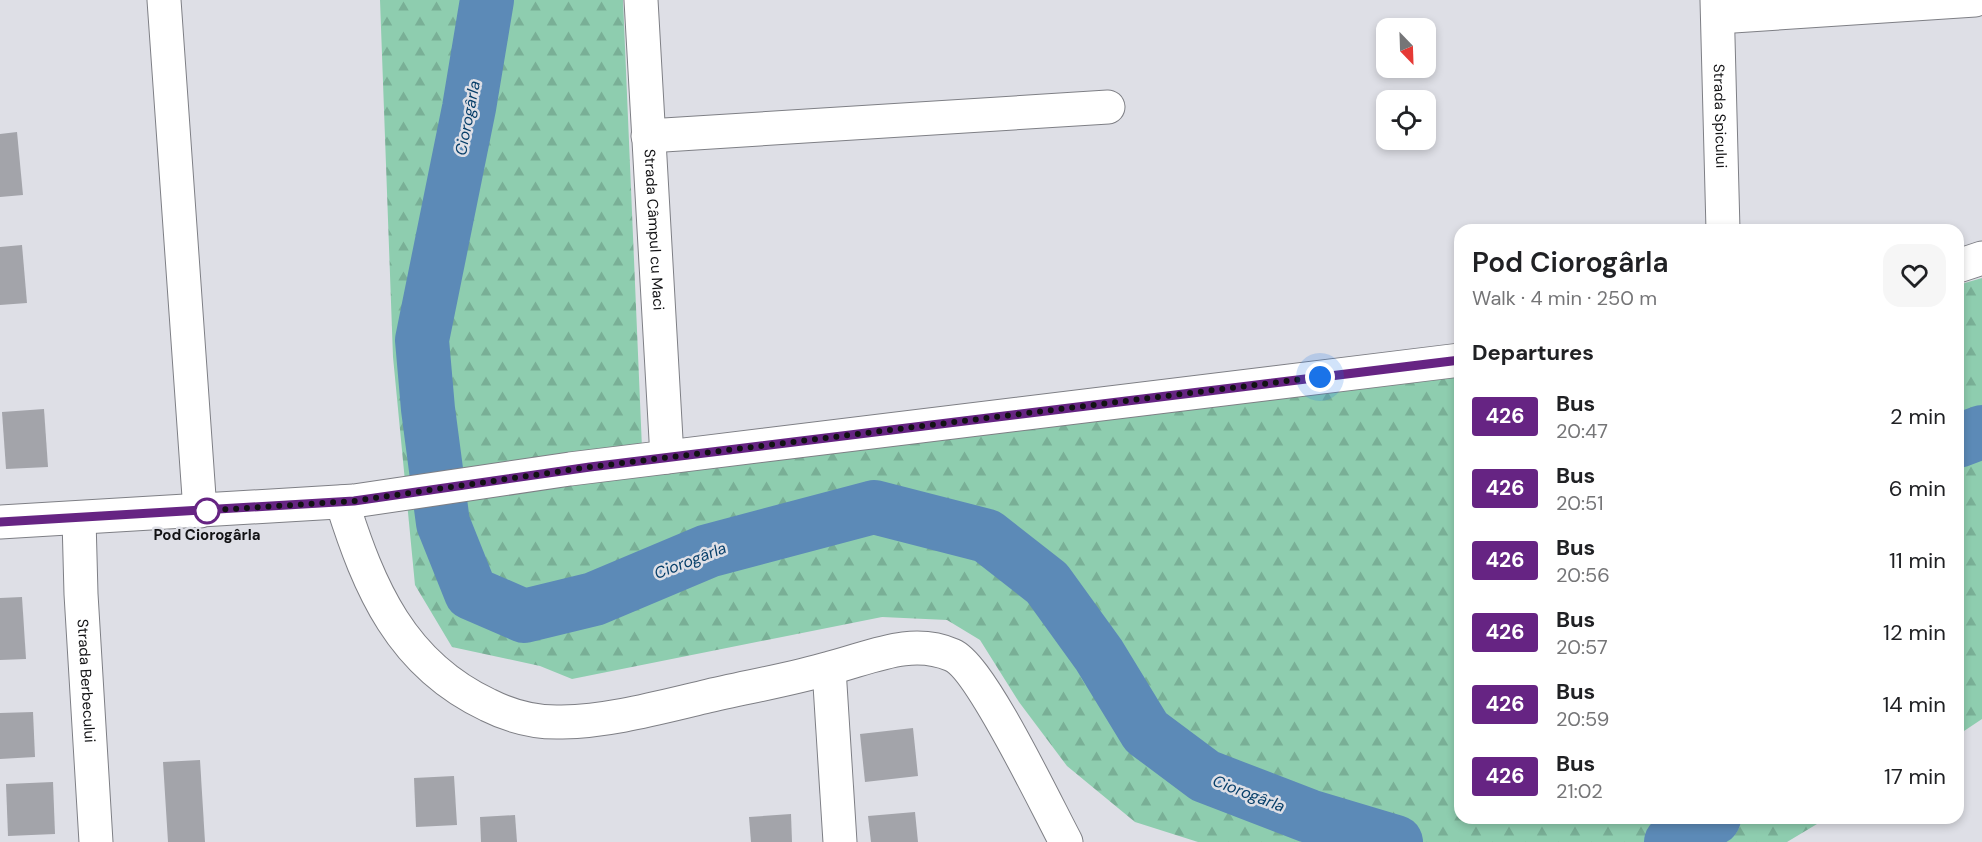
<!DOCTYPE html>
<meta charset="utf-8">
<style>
body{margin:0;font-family:"DM Sans",sans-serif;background:#f6f6f6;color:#202124;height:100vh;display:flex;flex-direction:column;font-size:22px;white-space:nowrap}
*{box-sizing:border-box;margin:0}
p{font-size:20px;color:#757577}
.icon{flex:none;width:33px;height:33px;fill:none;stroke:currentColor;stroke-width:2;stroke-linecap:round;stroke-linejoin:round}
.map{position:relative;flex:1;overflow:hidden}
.details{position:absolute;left:1454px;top:224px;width:510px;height:600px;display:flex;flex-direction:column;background:#fff;border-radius:18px;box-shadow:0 3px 9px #0003}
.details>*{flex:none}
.badge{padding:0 12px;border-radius:4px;font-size:21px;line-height:39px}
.needle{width:39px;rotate:157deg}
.fabs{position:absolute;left:1376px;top:18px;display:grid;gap:12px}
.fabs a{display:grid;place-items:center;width:60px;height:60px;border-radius:12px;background:#fff;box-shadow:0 3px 9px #0003;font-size:30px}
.you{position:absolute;width:30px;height:30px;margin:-15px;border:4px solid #fff;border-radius:50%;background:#1a73e8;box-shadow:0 0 0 9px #1a73e833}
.map>.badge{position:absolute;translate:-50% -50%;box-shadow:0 0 0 3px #fff}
h2{padding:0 18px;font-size:22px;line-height:54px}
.round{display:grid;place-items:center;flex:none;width:63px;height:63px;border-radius:18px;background:#f6f6f6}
.headline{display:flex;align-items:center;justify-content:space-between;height:102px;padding:0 18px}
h1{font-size:28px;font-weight:600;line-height:45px}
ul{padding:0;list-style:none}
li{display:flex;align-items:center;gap:18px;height:72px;padding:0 18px}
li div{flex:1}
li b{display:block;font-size:22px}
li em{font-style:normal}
li .badge{min-width:66px;font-weight:700;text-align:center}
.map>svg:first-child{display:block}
.forest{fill:url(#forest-firs)}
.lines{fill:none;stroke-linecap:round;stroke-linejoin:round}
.river{stroke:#5c8ab7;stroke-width:54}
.building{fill:#a3a4aa}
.minor-casing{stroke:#7e7f85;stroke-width:35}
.minor{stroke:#fff;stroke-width:33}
.line-casing{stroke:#fff;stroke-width:14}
.line{stroke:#662483;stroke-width:9}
.walk{stroke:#121214;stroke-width:6;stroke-dasharray:0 10.8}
.stop-dot{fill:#fff;stroke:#662483;stroke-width:3}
.labels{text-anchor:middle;stroke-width:5;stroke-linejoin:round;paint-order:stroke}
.street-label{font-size:15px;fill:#121214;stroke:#dedfe6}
.stop-label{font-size:15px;font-weight:bold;fill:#121214;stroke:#dedfe6}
.water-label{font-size:16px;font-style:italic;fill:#073f6a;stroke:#dedfe6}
</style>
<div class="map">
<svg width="1982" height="842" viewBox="0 0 1982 842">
<defs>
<pattern id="forest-firs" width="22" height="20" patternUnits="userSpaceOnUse" patternTransform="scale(1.5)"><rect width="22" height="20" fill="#8ecdaf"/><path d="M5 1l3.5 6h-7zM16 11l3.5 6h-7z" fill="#79af96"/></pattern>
</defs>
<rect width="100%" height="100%" fill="#dedfe6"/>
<!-- forest -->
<g class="forest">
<path d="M380 0H623L643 472 1459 370 1460 818H1827L1787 842H1198L1135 822 1067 766 1019 702 980 640 947 620 882 617 572 679 540 666 452 647 415 585 393 357Z"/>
<path d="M1982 278V719L1958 735V285Z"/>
</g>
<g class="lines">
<!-- river -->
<g class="river">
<path d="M487 0 469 108 422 340 428 409 443 523 471 593 524 616 594 599 708 551 874 507 987 536 1047 583 1099 655 1146 732 1205 776 1309 816 1396 842"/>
<path d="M1958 441 1982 432"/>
<path d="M1671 842 1714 818"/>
</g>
</g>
<!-- building -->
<g class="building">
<path d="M17 132 23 195 0 197V134Z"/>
<path d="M22 245 27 303 0 305V247Z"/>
<path d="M44 409 48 467 6 469 2 412Z"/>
<path d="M22 597 26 659 0 660V598Z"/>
<path d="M33 712 35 757 0 759V713Z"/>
<path d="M913 728 918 776 865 782 860 734Z"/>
<path d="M200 760 205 842H168L163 762Z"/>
<path d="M454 776 457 825 416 827 414 778Z"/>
<path d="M53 782 55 834 8 836 6 784Z"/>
<path d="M915 812 918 842H871L868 816Z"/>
<path d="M791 814 792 842H751L749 817Z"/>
<path d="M515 815 517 842H481L480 817Z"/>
</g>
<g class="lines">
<defs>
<g id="minor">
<path d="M164 0 200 511"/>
<path id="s1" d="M641 0 667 457"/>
<path id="s2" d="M1717 0 1723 230"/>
<path d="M1718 17 1975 0"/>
<path d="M648 136 1108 107"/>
<path d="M1958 266 1982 258"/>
<path d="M342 502C369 588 401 664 488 705 510 716 536 723 562 722 610 721 657 708 704 697 746 687 789 680 830 668 870 658 911 637 952 655 981 667 1047 807 1066 842"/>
<path id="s3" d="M79 519 81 594 96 842"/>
<path d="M0 522 354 501 570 469 1460 360"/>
<path d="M829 669 840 842"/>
</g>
</defs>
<!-- minor casing -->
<use href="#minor" class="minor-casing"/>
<!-- minor -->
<use href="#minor" class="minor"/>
</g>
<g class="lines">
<defs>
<path id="line" d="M0 522 354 501 590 467 1460 360"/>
</defs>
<!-- line casing -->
<use href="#line" class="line-casing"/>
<!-- line -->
<use href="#line" class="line"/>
<!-- walk -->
<path class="walk" d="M207 511H200L354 501 590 467 1320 377"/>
</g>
<!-- markers -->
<circle class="stop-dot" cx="207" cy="511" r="12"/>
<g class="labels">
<!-- street labels -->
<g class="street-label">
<text dy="5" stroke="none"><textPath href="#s2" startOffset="116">Strada Spicului</textPath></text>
<text dy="5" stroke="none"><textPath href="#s1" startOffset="230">Strada Câmpul cu Maci</textPath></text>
<text dy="5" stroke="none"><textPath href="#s3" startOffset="162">Strada Berbecului</textPath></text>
</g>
<!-- stop labels -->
<g class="stop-label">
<text x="207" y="540">Pod Ciorogârla</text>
</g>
<!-- water labels -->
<g class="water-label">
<text transform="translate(467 118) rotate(-79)" y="6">Ciorogârla</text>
<text transform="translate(690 560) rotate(-21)" y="6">Ciorogârla</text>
<text transform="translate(1249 793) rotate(21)" y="6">Ciorogârla</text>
</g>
</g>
</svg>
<div class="fabs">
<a><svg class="needle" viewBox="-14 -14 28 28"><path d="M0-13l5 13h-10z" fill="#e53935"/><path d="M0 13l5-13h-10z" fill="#757577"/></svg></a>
<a><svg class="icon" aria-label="locate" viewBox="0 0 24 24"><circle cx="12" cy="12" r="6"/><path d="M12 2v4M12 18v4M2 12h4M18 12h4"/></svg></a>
</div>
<div class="you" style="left:1320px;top:377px"></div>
<section class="details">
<div class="headline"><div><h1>Pod Ciorogârla</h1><p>Walk · 4 min · 250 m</p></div><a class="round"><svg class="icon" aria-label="heart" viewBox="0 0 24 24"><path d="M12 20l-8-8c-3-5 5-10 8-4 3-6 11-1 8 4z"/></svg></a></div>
<h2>Departures</h2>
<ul>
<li><span class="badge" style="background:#662483;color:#fff">426</span><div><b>Bus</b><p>20:47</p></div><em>2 min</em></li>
<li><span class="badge" style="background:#662483;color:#fff">426</span><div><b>Bus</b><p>20:51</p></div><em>6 min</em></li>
<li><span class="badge" style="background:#662483;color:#fff">426</span><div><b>Bus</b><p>20:56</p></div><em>11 min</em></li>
<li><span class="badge" style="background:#662483;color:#fff">426</span><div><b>Bus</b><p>20:57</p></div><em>12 min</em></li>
<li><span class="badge" style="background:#662483;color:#fff">426</span><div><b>Bus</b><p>20:59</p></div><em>14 min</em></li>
<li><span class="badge" style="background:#662483;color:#fff">426</span><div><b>Bus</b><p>21:02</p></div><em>17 min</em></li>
</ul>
</section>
</div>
